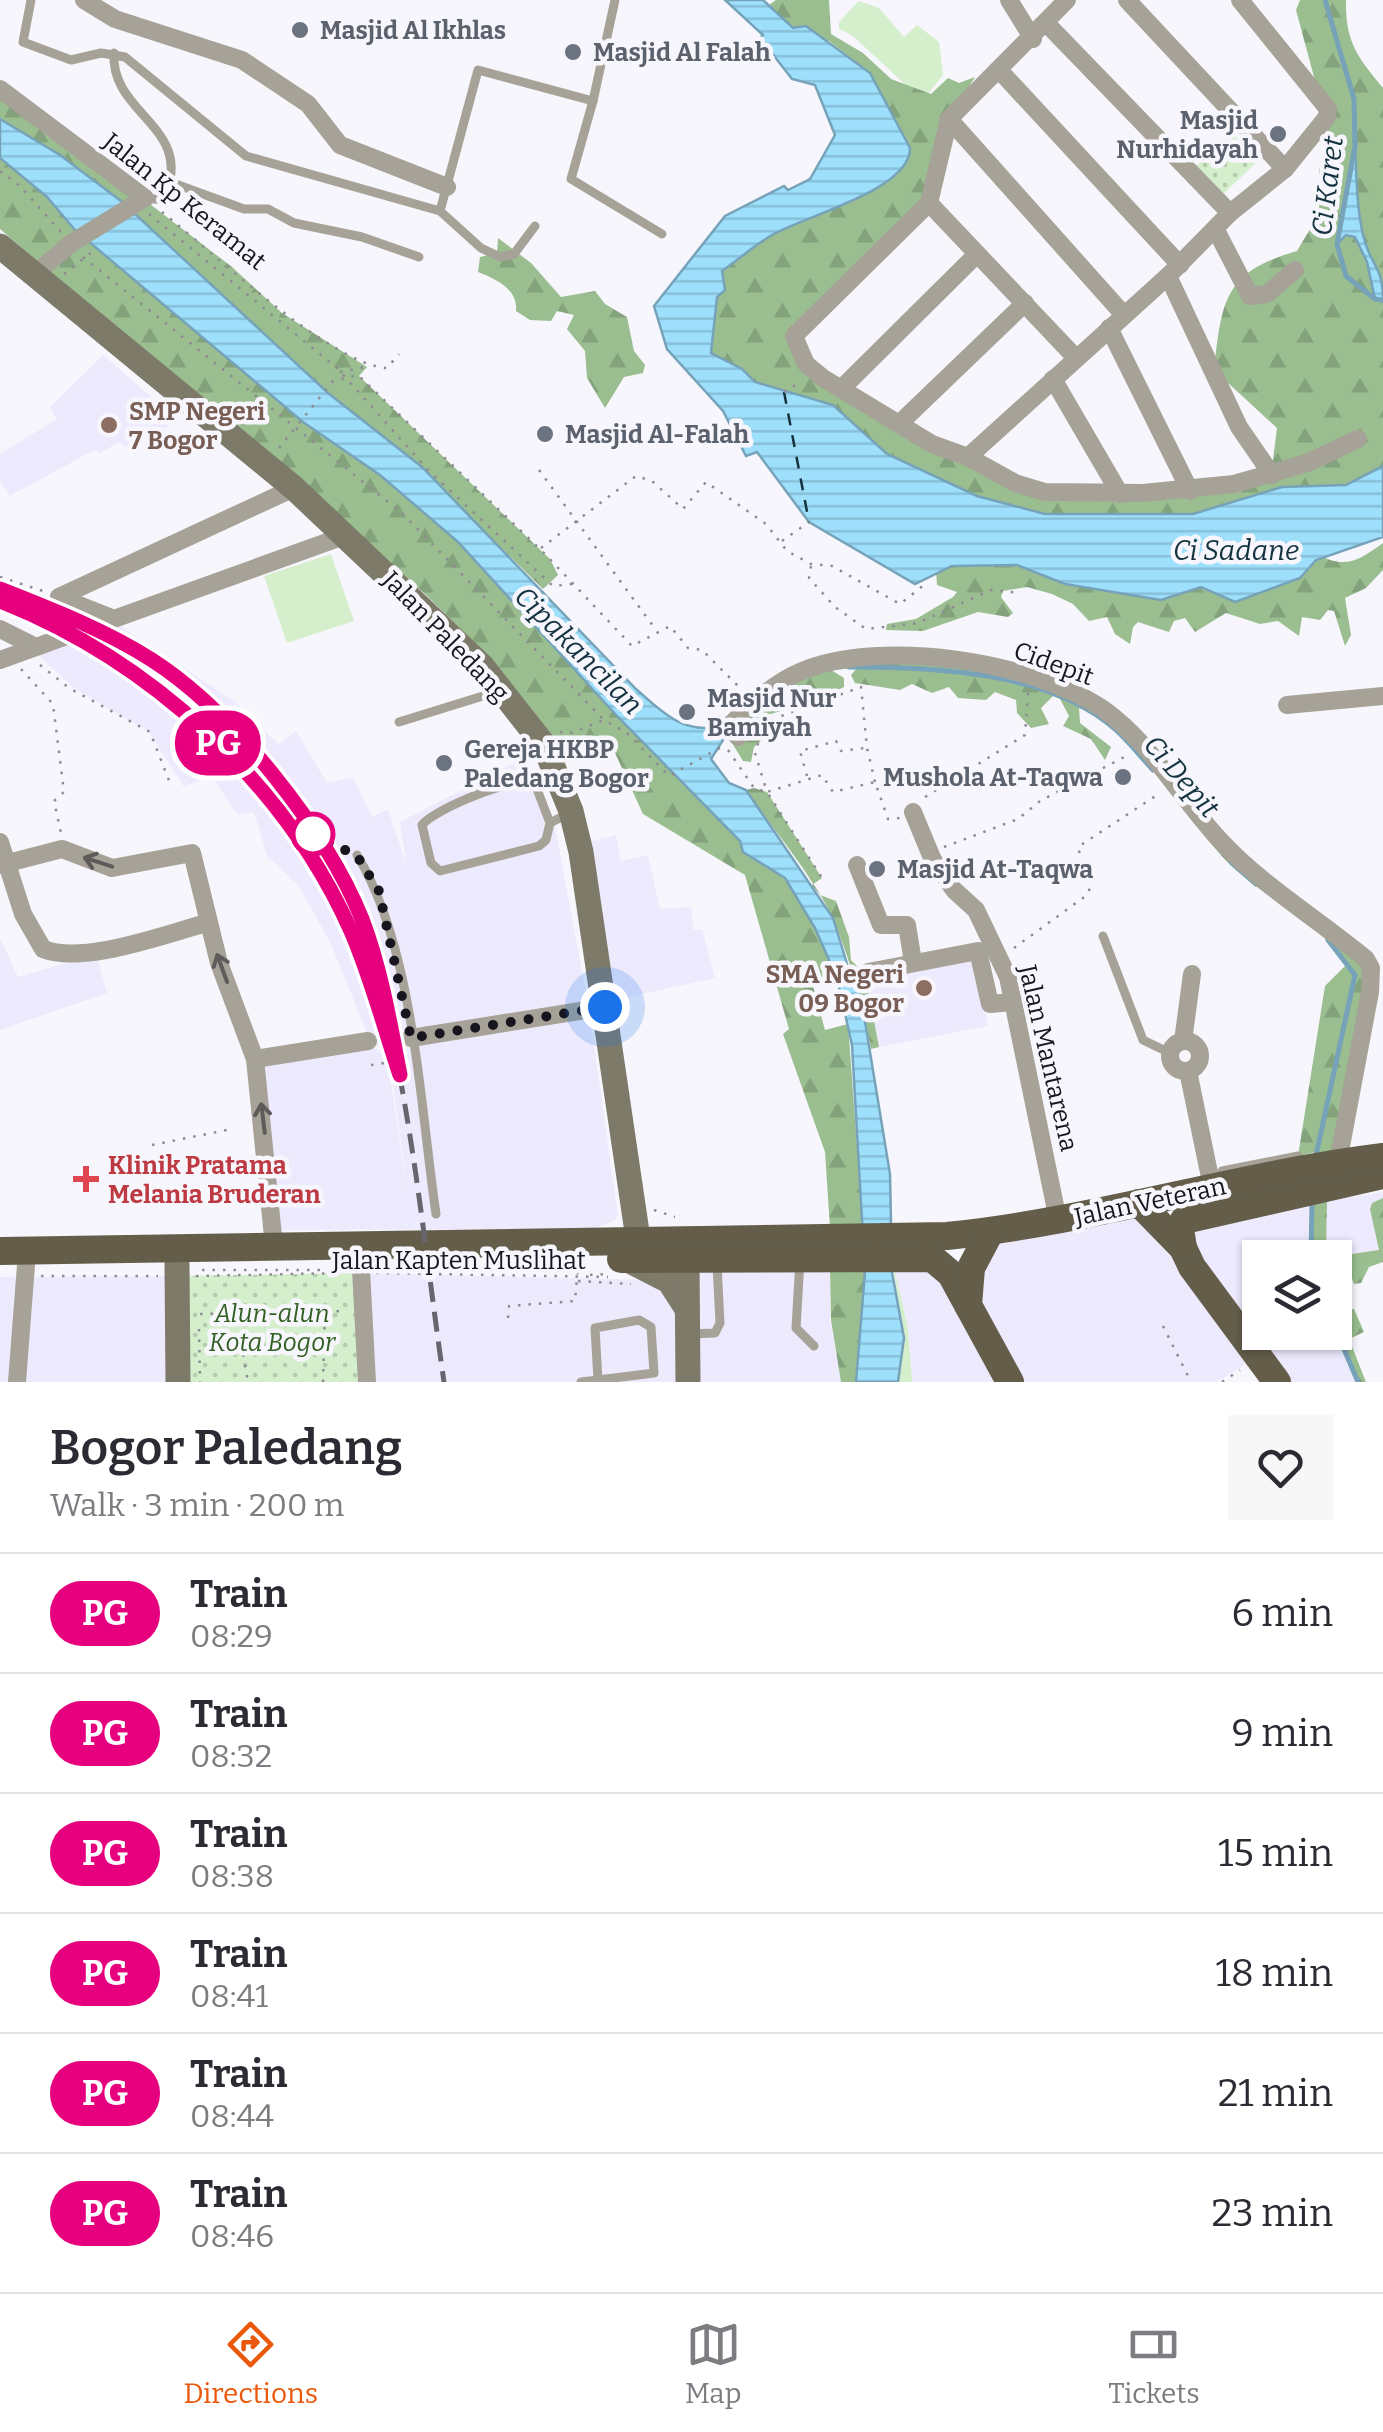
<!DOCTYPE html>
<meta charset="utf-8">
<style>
body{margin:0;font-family:Bitter,serif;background:#f7f7f7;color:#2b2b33;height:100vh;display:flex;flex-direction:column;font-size:38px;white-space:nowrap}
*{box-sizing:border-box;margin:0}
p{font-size:32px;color:#7c7c81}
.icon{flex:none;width:55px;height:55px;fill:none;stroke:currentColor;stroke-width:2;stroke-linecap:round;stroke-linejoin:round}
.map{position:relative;height:1382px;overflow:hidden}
.drawer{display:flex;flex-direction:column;background:#fff;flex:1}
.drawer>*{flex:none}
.badge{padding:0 20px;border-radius:32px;font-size:35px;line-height:65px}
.fabs{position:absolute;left:1242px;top:1240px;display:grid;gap:20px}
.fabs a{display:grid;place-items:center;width:110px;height:110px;border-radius:0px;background:#fff;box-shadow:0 2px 8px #0004;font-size:50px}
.you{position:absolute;width:50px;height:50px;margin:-25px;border:8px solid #fff;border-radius:50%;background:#1a73e8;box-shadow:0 0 0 15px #1a73e833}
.map>.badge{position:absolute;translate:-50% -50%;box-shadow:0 0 0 5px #fff}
.round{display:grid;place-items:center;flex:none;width:105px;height:105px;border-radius:0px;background:#f7f7f7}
.summary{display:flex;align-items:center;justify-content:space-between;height:170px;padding:0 50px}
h1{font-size:48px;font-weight:600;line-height:75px}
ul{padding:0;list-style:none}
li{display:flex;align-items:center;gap:30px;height:120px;padding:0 50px;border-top:2px solid #e1e1e2}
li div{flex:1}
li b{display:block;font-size:38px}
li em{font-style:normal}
li .badge{min-width:110px;font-weight:700;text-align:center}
.tab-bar{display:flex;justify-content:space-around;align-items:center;height:140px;border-top:2px solid #e1e1e2;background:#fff;font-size:28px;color:#7c7c81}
.tab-bar a{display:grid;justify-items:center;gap:5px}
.tab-bar .current{color:#ea580c}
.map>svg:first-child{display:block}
.built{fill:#edeafe}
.green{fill:#d5efcd}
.forest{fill:url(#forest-firs)}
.park{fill:url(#park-dots)}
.water{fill:url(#water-rules);stroke:#76a3b9;stroke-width:2.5}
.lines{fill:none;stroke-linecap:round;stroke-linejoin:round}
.stream{stroke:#76a3b9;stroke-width:5}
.ferry{stroke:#14333f;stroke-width:2.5;stroke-dasharray:12 10;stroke-linecap:butt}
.path{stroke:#8d8b93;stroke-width:2.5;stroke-dasharray:2.5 8;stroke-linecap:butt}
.lane{stroke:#a6a297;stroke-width:9}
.street{stroke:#a6a297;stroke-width:18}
.secondary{stroke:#7e7a6a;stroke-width:25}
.primary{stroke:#635d4a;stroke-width:28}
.rail{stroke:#67666e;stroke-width:5;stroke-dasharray:20 10;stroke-linecap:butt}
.oneway{stroke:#5e5c5a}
.line-casing{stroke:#fff;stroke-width:22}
.line{stroke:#e6007e;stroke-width:15}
.walk{stroke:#17151e;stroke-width:10;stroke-dasharray:0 18}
.worship-dot{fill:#6b7280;stroke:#f7f6fc;stroke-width:4}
.education-dot{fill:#8d6e63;stroke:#f7f6fc;stroke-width:4}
.stop-dot{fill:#fff;stroke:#e6007e;stroke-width:5}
.health-dot{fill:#e0444e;stroke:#f7f6fc;stroke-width:4}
.labels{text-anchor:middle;stroke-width:9;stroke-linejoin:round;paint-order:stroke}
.worship-label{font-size:25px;font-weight:bold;fill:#5b616d;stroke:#f7f6fc;text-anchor:start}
.street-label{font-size:25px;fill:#17151e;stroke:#f7f6fc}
.education-label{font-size:25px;font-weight:bold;fill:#785e54;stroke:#f7f6fc;text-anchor:start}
.health-label{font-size:25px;font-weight:bold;fill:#be3a42;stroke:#f7f6fc;text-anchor:start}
.park-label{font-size:25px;font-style:italic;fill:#316022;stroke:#f7f6fc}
.water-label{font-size:28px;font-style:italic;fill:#14333f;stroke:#f7f6fc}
</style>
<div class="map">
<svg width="1383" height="1382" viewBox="0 0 1383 1382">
<defs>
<pattern id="forest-firs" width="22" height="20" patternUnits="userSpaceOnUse" patternTransform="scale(2.5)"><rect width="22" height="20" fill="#9abe8f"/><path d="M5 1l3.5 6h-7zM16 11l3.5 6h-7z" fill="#84a27b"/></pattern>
<pattern id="park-dots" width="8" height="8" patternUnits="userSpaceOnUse" patternTransform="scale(2.5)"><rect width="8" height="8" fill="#d5efcd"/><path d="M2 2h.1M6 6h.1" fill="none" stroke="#b6ccb0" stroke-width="1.8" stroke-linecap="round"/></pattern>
<pattern id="water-rules" width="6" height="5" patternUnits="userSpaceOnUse" patternTransform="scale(2.5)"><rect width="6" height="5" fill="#9ee0fc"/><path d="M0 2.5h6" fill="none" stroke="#87bfd8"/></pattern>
</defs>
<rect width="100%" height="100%" fill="#f7f6fc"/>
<!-- built -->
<g class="built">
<path d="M103 355 179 421 125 447 119 442 100 453 96 449 10 496 0 482V454L57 419 50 407Z"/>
<path d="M120 626 234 701 278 744 296 731 327 783 353 777 372 817 388 809 406 863 400 822 528 756 554 821 567 891 589 1009 618 1216 615 1220 595 1229 273 1230 255 1059 368 1041 387 1057 409 1202 389 1055 370 1040 330 942 298 885 267 856 254 812 238 815 211 776 184 787 149 732 75 689 38 655Z"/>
<path d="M616 835 621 861 648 855 660 909 691 907 694 930 702 929 715 978 615 1000 591 841Z"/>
<path d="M0 938 18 977 96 954 107 993 0 1030Z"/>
<path d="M975 953 988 1026 879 1047 865 974Z"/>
<path d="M1312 1188 1311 1257 1260 1258V1332H1335V1328L1358 1382H1286L1257 1357 1217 1382H912L908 1329 892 1257 954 1279 990 1232 1139 1203 1180 1232Z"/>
<path d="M1383 1192V1252L1326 1256 1327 1201Z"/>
<path d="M830 1266V1320L841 1382H688L686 1271Z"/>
<path d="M361 1273 652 1280 673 1291 686 1382H367Z"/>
<path d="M176 1276 178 1382H0V1277Z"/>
</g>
<!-- green -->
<g class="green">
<path d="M859 1 879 8 904 37 917 25 939 42 943 75 929 93 921 95 910 89 853 36 839 29V22Z"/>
<path d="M331 554 354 621 287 643 264 576Z"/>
<path d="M892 1257 908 1329 912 1382H898L904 1338Z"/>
</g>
<!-- forest -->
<g class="forest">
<path d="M776 0H829L831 34 863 53 891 79 931 94 948 78 959 83 975 77 949 119 929 203 795 336 797 349 900 423 1045 492 1271 475 1277 428 1214 370C1222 300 1224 272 1297 251L1319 214V172L1328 129 1296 10 1300 0H1346C1345 41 1357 57 1383 88V467L1346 485 1282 487 1193 514H1045L977 496 887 454 833 405 755 382 742 369 710 353 717 297 725 290 722 271C738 259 755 245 772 235 805 216 911 190 910 148L870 73 829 41 793 28 769 5Z"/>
<path d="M0 89 232 267 282 313 367 367 359 376 550 559 558 575 543 589 413 461 328 393 121 201 60 155 0 119Z"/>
<path d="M0 158 47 197 75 230 303 422 380 475 458 541 618 717 739 841C747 862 772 864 786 881 809 909 823 945 837 978L813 986 825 1030 848 1024 863 1228H830L825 1152 783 1034 789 1029 745 875 643 814 615 753 558 764 488 656 424 593 0 229Z"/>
<path d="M498 238 531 263 561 297 595 291 605 304 627 317 634 351 645 365 643 373 624 377 605 408 587 378 585 351 567 329 574 315 557 311 551 321 530 320 516 311C518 289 496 279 478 272L480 257 497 253Z"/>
<path d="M1383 543V570L1366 588 1345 598 1351 635 1345 646 1334 611 1328 610 1320 620 1302 617 1299 636 1278 621 1260 624 1226 613 1195 632 1185 618 1174 621 1169 632 1138 622 1133 627 1130 644 1115 634 1107 617 1089 621 1073 604 1052 594 1027 587 1003 591 1001 597 1013 613 1008 617 978 612 923 631 886 630 887 624 916 619 953 597 957 592 937 585 936 571 972 552 1183 593 1318 554C1344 570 1360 560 1383 543Z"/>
<path d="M834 662 985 665 1106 711 1227 847 1371 968 1327 1201 1326 1255H1337L1339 1309H1354L1364 1332 1349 1339 1366 1382H1358L1335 1328V1258L1311 1257 1316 1152 1298 1156 1325 986 1347 964C1317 922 1281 907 1243 876 1188 833 1148 730 1079 708L1080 723 1111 747 1105 760 1091 739 1063 726 1069 716 1060 699 1053 696 1041 708 1049 724 1031 728 1017 713 1016 700 995 692 986 700 958 698 949 687 932 693 912 684 900 690 855 683 851 675 857 668 831 670 844 678V687L815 701 808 692 802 698 804 688 800 695 786 692 784 710 764 716V738L754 747 751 762 743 761 732 743V732L718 726 737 706Z"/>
<path d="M754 788 767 792 822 878 812 885 820 895 836 901 849 937 851 960 865 974 879 1047 871 1049C863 1004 851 963 834 921 818 882 771 827 746 790Z"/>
<path d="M1383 1198V1262L1369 1267 1361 1283 1354 1284 1347 1266 1352 1254 1379 1250 1370 1209 1372 1203Z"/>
<path d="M830 1266H865L856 1382H841L831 1320Z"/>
</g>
<!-- park -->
<g class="park">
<path d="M1231 132 1258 161 1220 197 1193 169Z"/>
<path d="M361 1273 367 1382H178L176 1276Z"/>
</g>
<!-- water -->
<g class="water">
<path d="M725 0H763L793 28 806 26 870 73 910 148C911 190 804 216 772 235 755 245 739 259 722 271L725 290 717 297 711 353 742 369 755 382 833 405 887 454 977 496 1045 514H1193L1282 487 1346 485 1383 466V537L1316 560 1300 578 1235 602 1201 587 1161 600 1065 584 1017 565 952 566 915 584 809 522 757 452 746 456 723 411 667 349 654 306 725 216 784 186 788 190 810 179 835 135 815 85 792 79 760 38 763 35Z"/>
<path d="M0 119 60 155 121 201 328 393 422 467 636 689C660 710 681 733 716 727L725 737 711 759 729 783 746 790 833 918 848 967 859 985 890 1174 892 1272 904 1338 898 1382H856L865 1272 852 1045 837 978 815 928 785 878 743 852 740 841 618 717 458 542 380 475 303 422 75 230 47 197 0 158Z"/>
<path d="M1355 146C1357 178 1356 211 1365 242 1374 270 1383 267 1383 302L1375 299 1367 262 1355 237 1346 235 1337 244Z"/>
</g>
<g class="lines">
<!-- stream -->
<g class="stream">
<path d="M1325 0 1354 99 1355 146 1337 244 1346 276 1375 299 1383 300"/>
<path d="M849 667C933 667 1050 671 1116 730 1129 742 1141 757 1153 770"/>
<path d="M740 728 788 687"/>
<path d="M1231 862 1256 884"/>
<path d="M1315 1160 1355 975 1328 940"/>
<path d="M1311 1258 1312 1201"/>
<path d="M1335 1328 1358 1382"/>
</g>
<!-- ferry -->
<path class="ferry" d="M784 392 809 522"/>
<!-- path -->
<g class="path">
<path d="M0 171 20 186 61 232"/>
<path d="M162 212C210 250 331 365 387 368L399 354"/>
<path d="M149 214 337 368 430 472 553 586 573 584"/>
<path d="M83 257 403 514 603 719"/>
<path d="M64 274 93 251"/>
<path d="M340 372 366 367"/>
<path d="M784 392 800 382"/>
<path d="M279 448 333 381 358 375 543 552 632 646 670 626 688 648 702 650 741 689"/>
<path d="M539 470 656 630"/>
<path d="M782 541 809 522"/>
<path d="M541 548 636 476 652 481 683 509 706 482 766 524 787 551 811 564 832 566 900 604 924 585"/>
<path d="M811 566 809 578 835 607 866 629 918 623 991 590 1021 593"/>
<path d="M0 577 43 591"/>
<path d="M40 665 69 688 150 732 170 783"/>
<path d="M21 669 53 704 64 792 54 801 61 833"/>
<path d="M756 724 767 717 764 713"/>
<path d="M560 732 568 734 604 720 627 733 669 776 725 745"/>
<path d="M728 750 754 788 767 792 822 878"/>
<path d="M807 776 800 751 836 741 841 751 865 748"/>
<path d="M875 782 867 748 861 687 765 722 755 753 767 792 822 775 833 792 875 782 888 819 900 818"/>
<path d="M925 797 1025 735 1028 693"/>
<path d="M944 847 1018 819 1040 801 1128 755"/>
<path d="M1014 948 1087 895 1093 881 1078 849 1081 845 1160 793"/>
<path d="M371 1065 404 1060"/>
<path d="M152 1145 227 1130"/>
<path d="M654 1210 675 1217"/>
<path d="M202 1270H344"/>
<path d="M376 1273 608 1277"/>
<path d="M590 1275 607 1274"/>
<path d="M41 1276H158"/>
<path d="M196 1276 343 1273"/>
<path d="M578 1281 631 1284"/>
<path d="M236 1313 248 1382"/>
<path d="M200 1314 347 1311"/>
<path d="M508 1318 509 1306 575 1301 578 1266"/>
<path d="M1163 1326 1191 1382"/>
<path d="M199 1329 200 1382"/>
<path d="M323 1382 325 1311"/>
<path d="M1222 1382 1240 1370"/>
</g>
<!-- lane -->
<g class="lane">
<path d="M31 0 23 42 71 60 101 53 125 57 246 156 440 211 481 248 500 257 514 254 535 226"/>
<path d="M114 53C110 116 198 127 163 200L145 198"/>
<path d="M593 101 571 179 662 234"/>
<path d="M170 182 244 209H268L294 223 362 237 419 257"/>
<path d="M440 211 478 70 593 101 615 0"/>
<path d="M399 722 499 691"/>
<path d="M550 823 546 840 539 846 440 871 431 863 422 825C434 809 519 774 535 784L550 823 569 813"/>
<path d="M357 855C414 948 420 1106 436 1214"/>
<path d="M1103 936 1143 1040 1170 1053"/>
<path d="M1222 1171 1298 1156"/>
<path d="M800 1260 796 1328 814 1346"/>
<path d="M639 1320 651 1327 654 1373 598 1380 595 1328Z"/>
<path d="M690 1334 715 1333 720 1323 717 1264"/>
<path d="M581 1382 598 1380"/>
</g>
<!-- street -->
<g class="street">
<path d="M84 0 115 19 242 60 308 104 340 145 447 187"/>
<path d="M1009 0 1033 39"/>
<path d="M1067 0 949 119 929 203 794 336 806 364 823 378 932 444 968 457 1015 483 1045 492 1143 493 1234 484 1307 463 1358 439"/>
<path d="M1127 0 1285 169"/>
<path d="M1048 25 1230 213"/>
<path d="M999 70 1180 265"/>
<path d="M0 89 145 198 70 244 36 273"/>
<path d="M949 119 1124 315"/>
<path d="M929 203 1076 358"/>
<path d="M1216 230 1250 296 1267 294 1295 270"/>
<path d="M1168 276 1239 427 1272 475"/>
<path d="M1109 328 1190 491"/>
<path d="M1053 379 1120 494"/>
<path d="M843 387 977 254"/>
<path d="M900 423 1025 303"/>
<path d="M968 457 1168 276 1230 213 1285 169 1327 117 1328 109 1240 0"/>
<path d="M59 597 294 488"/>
<path d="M59 597 112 618"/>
<path d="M0 629 34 646"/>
<path d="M0 660 344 536"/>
<path d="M1287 705 1383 696"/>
<path d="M738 737 729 726C751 705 773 683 802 671 882 638 1032 661 1103 709 1150 742 1180 797 1219 839 1261 885 1318 919 1366 959L1371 968 1370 992 1338 1162"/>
<path d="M913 812 932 858 954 890 976 910 1008 977 1058 1220"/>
<path d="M0 842 23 914 43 949C84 965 165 934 207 923"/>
<path d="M0 865 62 849 112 868 192 853 219 963 255 1059 274 1246"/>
<path d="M857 865 881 925H907L913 962"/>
<path d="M868 972 978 951 990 1004 1013 1002"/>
<path d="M411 1038 605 1007"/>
<circle cx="1185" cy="1056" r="15"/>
<path d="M1183 1041 1192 974"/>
<path d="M255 1059 368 1041"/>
<path d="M1188 1071 1212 1187"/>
<path d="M361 1270 367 1382"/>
<path d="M17 1382 26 1265"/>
</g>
<!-- secondary -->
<g class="secondary">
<path d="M0 246 294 488 482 666 544 745 571 811 581 852 641 1259"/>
<path d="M626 1259 669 1281 687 1309"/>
<path d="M687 1259 688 1382"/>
<path d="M177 1264 178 1382"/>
</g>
<!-- primary -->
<g class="primary">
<path d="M1139 1203 1183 1248 1192 1267 1277 1382"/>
<path d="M1183 1248 1180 1228 1184 1220 1383 1175"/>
<path d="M0 1251 947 1236C1095 1221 1236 1175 1383 1157"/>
<path d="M621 1259 932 1258 951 1274 1010 1382"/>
<path d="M968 1305 971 1268 990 1232"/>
</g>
<!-- rail -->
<g class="rail">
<path d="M0 589C137 642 212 689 298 810"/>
<path d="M50 623C144 668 219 741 285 819"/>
<path d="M322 849C372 925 387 1006 403 1094 420 1190 430 1286 444 1382"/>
<path d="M310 858 359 952"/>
</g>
</g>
<!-- one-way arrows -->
<defs><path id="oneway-shaft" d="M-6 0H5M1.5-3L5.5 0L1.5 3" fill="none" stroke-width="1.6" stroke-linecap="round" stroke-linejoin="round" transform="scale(2.5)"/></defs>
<g class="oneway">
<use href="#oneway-shaft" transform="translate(98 862) rotate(-162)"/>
<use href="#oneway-shaft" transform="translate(222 968) rotate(-110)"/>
<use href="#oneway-shaft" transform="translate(263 1118) rotate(-97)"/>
</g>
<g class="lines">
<defs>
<path id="line" d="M0 589C53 610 105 630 152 660 233 712 326 830 362 919 381 969 390 1023 400 1075 384 1027 371 977 351 931 285 783 150 660 0 601"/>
</defs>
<!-- line casing -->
<use href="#line" class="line-casing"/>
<!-- line -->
<use href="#line" class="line"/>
<!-- walk -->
<path class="walk" d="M313 834 357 856 379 891 411 1038 605 1007"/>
</g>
<!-- markers -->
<g class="worship-dot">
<circle cx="300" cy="30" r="10"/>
<circle cx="573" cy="52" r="10"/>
<circle cx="1278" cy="134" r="10"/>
<circle cx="545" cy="434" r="10"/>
<circle cx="687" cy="712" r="10"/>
<circle cx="444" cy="763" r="10"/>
<circle cx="1123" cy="777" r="10"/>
<circle cx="877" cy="869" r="10"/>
</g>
<g class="education-dot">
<circle cx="109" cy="425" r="10"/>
<circle cx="924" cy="988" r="10"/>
</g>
<circle class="stop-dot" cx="313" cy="834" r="20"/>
<path class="health-dot" d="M81 1164h10v10h10v10h-10v10h-10v-10h-10v-10h10z"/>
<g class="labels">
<!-- worship labels -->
<g class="worship-label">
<text x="320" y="39">Masjid Al Ikhlas</text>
<text x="593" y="61">Masjid Al Falah</text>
<text x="1258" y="129" text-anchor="end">Masjid<tspan x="1258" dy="29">Nurhidayah</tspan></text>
<text x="565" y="443">Masjid Al-Falah</text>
<text x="707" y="707">Masjid Nur<tspan x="707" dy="29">Bamiyah</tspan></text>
<text x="464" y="758">Gereja HKBP<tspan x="464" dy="29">Paledang Bogor</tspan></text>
<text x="1103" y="786" text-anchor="end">Mushola At-Taqwa</text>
<text x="897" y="878">Masjid At-Taqwa</text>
</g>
<!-- street labels -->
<g class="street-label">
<text transform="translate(185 201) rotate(39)" y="9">Jalan Kp Keramat</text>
<text transform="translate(446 636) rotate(46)" y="9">Jalan Paledang</text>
<text transform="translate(1054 663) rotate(20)" y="9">Cidepit</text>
<text transform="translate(1049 1058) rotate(77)" y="9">Jalan Mantarena</text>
<text transform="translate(1150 1201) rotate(-12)" y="9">Jalan Veteran</text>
<text x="459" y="1269">Jalan Kapten Muslihat</text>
</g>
<!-- education labels -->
<g class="education-label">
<text x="129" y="420">SMP Negeri<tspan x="129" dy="29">7 Bogor</tspan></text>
<text x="904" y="983" text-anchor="end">SMA Negeri<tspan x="904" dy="29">09 Bogor</tspan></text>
</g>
<!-- health labels -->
<g class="health-label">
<text x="108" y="1174">Klinik Pratama<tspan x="108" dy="29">Melania Bruderan</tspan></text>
</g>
<!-- park labels -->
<g class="park-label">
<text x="272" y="1322">Alun-alun<tspan x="272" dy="29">Kota Bogor</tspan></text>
</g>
<!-- water labels -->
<g class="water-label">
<text transform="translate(1327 186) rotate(-83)" y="10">Ci Karet</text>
<text x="1236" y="560">Ci Sadane</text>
<text transform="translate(579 650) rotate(45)" y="10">Cipakancilan</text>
<text transform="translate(1182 776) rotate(49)" y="10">Ci Depit</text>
</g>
</g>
</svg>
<div class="fabs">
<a><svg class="icon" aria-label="layers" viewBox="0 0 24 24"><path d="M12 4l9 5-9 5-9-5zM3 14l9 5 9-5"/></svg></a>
</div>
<div class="you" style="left:605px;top:1007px"></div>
<b class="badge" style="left:218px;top:743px;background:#e6007e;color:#fff">PG</b>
</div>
<section class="drawer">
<div class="summary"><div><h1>Bogor Paledang</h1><p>Walk · 3 min · 200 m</p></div><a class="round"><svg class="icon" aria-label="heart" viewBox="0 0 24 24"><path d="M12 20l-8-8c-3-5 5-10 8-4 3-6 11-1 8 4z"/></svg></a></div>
<ul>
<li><span class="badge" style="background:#e6007e;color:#fff">PG</span><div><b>Train</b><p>08:29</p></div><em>6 min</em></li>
<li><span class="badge" style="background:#e6007e;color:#fff">PG</span><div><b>Train</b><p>08:32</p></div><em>9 min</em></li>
<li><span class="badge" style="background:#e6007e;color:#fff">PG</span><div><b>Train</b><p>08:38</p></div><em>15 min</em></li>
<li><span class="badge" style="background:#e6007e;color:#fff">PG</span><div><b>Train</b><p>08:41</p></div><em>18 min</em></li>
<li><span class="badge" style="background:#e6007e;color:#fff">PG</span><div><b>Train</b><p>08:44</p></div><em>21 min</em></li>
<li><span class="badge" style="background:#e6007e;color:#fff">PG</span><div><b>Train</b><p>08:46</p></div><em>23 min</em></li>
</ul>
</section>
<nav class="tab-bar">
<a class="current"><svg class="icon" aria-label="directions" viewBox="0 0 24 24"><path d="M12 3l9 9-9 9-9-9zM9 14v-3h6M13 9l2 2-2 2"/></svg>Directions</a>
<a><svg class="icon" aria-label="map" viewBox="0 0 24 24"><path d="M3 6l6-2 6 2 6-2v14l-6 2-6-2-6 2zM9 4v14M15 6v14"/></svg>Map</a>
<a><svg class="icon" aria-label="tickets" viewBox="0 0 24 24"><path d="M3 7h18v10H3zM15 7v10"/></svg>Tickets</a>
</nav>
